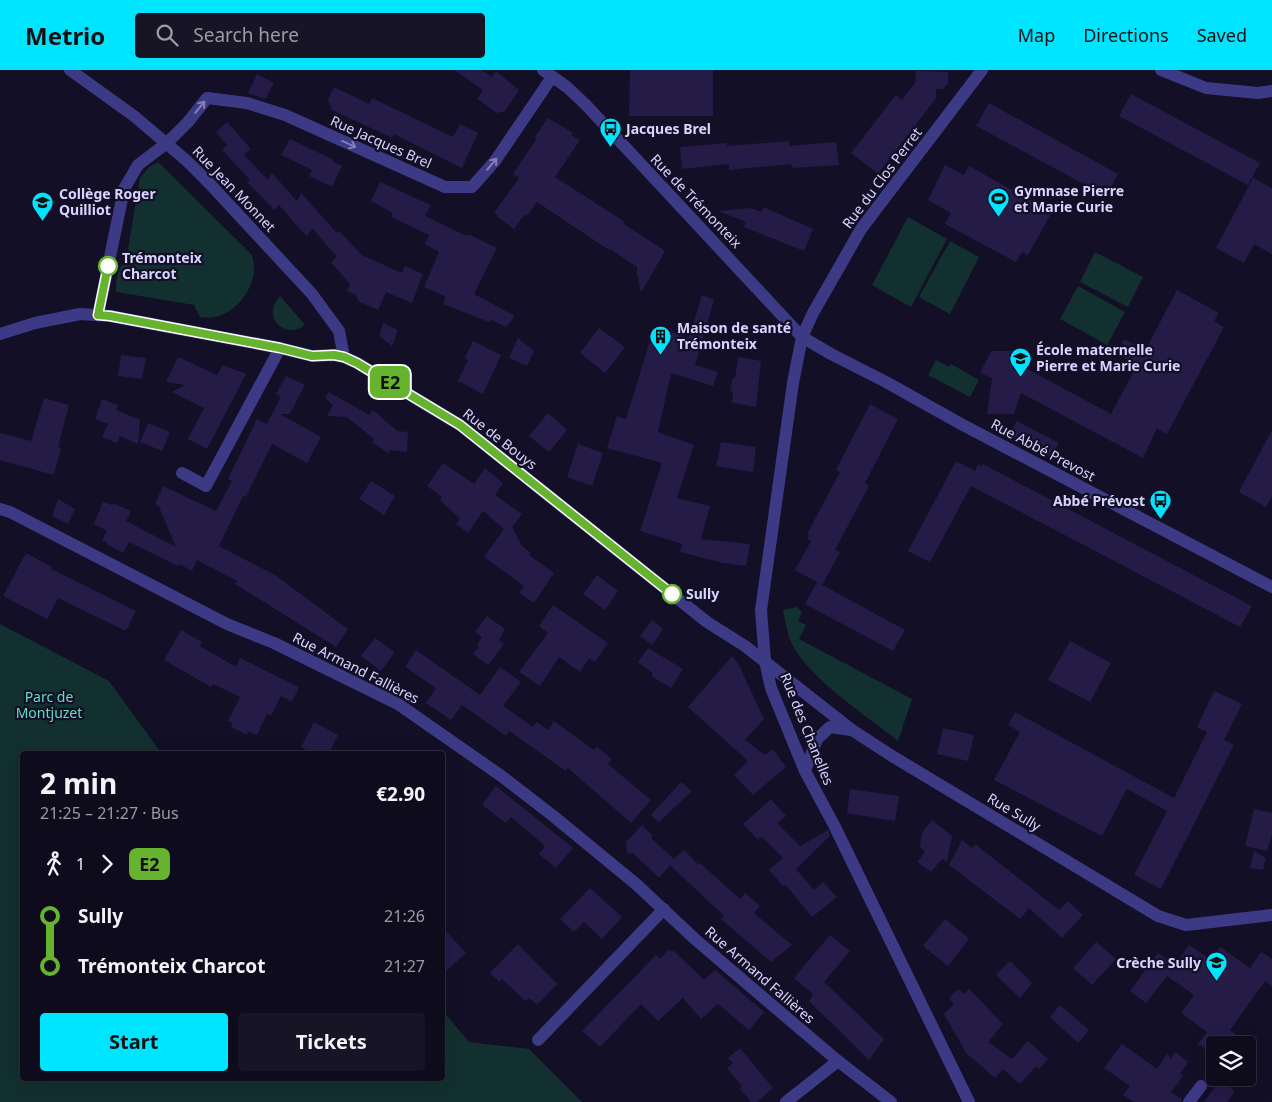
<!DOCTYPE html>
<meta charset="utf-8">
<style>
body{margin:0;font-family:"Noto Sans",sans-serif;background:#171425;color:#f1f3f6;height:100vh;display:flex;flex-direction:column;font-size:19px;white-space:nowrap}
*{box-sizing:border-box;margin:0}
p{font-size:16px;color:#9b9ba3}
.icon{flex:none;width:28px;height:28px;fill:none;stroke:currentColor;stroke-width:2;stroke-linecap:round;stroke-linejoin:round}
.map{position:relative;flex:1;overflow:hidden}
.sheet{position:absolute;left:20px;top:681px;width:425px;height:330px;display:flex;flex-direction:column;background:#0e0b1c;border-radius:5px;box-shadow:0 5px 20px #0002,0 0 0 1px #2e2b3b}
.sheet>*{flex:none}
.badge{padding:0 10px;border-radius:8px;font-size:18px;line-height:32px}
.buttons{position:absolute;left:1206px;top:966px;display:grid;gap:10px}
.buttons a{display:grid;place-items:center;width:50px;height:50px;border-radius:5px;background:#0e0b1c;box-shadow:0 5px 20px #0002,0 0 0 1px #2e2b3b;font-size:25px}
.map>.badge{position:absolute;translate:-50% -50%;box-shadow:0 0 0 2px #fff}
.legs{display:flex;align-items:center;gap:8px;height:55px;padding:0 20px;font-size:16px}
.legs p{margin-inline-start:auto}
.overview{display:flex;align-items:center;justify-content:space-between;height:85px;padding:0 20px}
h1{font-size:28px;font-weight:700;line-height:38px}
.action{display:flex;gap:10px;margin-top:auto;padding:10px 20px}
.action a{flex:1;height:58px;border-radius:5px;background:#00e5ff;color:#111;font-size:20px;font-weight:700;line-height:58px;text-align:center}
.action a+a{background:#171425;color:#f1f3f6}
ul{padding:0 20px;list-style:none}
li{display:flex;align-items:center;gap:18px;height:50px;font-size:19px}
li i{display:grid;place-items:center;width:8px;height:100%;margin:0 6px;background:currentColor}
li i::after{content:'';width:12px;height:12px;margin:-6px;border:4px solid;border-radius:50%;background:#0e0b1c}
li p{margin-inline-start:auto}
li:first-child i{background:linear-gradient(#0000 50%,currentColor 0)}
li:last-child i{background:linear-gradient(currentColor 50%,#0000 0)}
header{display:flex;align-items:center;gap:30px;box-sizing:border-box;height:70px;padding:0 25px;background:#00e5ff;color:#111}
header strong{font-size:24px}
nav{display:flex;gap:28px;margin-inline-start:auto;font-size:18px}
.search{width:350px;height:45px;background:#171425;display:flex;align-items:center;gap:12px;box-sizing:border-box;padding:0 18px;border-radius:5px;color:#9b9ba3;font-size:19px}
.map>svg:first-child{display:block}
.green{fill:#12302f}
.building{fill:#241b47}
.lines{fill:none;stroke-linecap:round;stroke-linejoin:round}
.minor{stroke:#3d3a85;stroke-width:12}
.tertiary{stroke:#3d3a85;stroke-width:12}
.oneway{stroke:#837fbc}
.line-1-casing{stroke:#fff;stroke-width:11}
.line-1{stroke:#65b32e;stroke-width:8}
.stop-1-dot{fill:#fff;stroke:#65b32e;stroke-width:2.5}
.labels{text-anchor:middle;stroke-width:4.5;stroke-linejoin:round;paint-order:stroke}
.poi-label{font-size:14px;font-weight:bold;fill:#d9d4ff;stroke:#130f26;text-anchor:start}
.street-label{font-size:14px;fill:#d9d4ff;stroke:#130f26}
.stop-label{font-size:14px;font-weight:bold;fill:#d9d4ff;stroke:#130f26;text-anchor:start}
.park-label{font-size:14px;fill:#5fe0c0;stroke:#130f26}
</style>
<header>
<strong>Metrio</strong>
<div class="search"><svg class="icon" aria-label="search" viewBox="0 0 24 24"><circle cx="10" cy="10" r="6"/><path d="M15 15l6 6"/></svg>Search here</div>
<nav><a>Map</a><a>Directions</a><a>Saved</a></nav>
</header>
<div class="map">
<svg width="1272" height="1032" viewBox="0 0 1272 1032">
<rect width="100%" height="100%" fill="#130f26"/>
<!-- green -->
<g class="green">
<path d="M158 92 252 185C253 190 255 196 254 201 252 226 226 253 200 247L194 235 116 222C116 211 117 198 126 191L140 108 149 97Z"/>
<path d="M908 147 947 169 911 237 872 215Z"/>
<path d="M950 171 979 187 950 244 919 227Z"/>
<path d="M1095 182 1143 207 1128 237 1080 212Z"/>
<path d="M1078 216 1125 242 1107 275 1060 249Z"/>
<path d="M280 226 305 255C286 270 260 248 280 226Z"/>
<path d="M936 290 949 297 951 294 979 310 970 327 928 305Z"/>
<path d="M797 537 802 542 798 551 806 555 799 569 912 629 898 671C867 646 805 606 790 570 787 561 785 550 783 540Z"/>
<path d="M0 554 109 611 162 684H22V1009H442L443 941 469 972 529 979 582 1032H0Z"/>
</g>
<!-- building -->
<g class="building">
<path d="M454 0H481L492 7 496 1 519 20 505 41 497 43 477 29 483 20Z"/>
<path d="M630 0H713V46H629Z"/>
<path d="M916 1 948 2V13L943 19H936V28L878 104 851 83 896 25 902 30 915 13Z"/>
<path d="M257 4 274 13 265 29 248 23Z"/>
<path d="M334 17 369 34 372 28 453 67 460 54 478 63 462 98 394 64 392 68 332 40 328 29Z"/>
<path d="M1131 24 1260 93 1248 115 1119 46Z"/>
<path d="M989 33 1118 104 1106 126 976 56Z"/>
<path d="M548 48 573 63 571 65 580 70 555 107 625 152 624 154 665 181 641 223 637 203V197L610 179 609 180 537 132 527 146 525 144 514 159 496 146 497 145 494 143 519 108 513 104 537 68 535 67Z"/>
<path d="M227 52 251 79 244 85 268 110 272 103 297 131 301 123 337 163 339 161 362 185 402 203 405 196 423 204 412 233 386 222 378 240 359 232 356 225 347 221 350 214 331 192 337 187 313 159 306 166 279 135 274 140 247 112 250 110 222 80 227 75 216 62Z"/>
<path d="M290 69 334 90 333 92 342 96 332 117 309 106 312 100 281 85Z"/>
<path d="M789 71V76L836 72 839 95 792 98 791 94 729 100V94L682 99 680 77 727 73V76Z"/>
<path d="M945 95 964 105 969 96 1052 142 1028 185 1022 182 1016 192 945 154 951 143 928 130Z"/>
<path d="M1253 108 1272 118V184L1254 174 1244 193 1216 178Z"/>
<path d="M380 112 431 135 425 146 456 161 467 166 468 164 497 178 474 224 515 246 506 257 491 250 489 252 443 234 446 227 424 217 439 182 425 174 429 165 391 147 393 143 371 131Z"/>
<path d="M764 137 813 159 804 181 744 157 746 152 718 141 751 138 761 142Z"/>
<path d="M1177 220 1219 243 1214 251 1224 257 1167 364 1157 358 1143 388 1021 323 1014 344H987L992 308 980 303 991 281H1017L1023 284 1022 296 1111 344 1137 295 1117 284 1124 269 1145 281Z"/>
<path d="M702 225 714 230 695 295 718 302 713 316 671 303 658 362 694 375 677 428 710 436 701 469 750 474 746 496 723 493 680 482 682 474 640 461 662 393 607 378 617 346 626 349 654 257 689 268Z"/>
<path d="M383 253 398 260 392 276 379 266Z"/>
<path d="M599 258 625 277 605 303 580 283Z"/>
<path d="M518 268 534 281 527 296 509 288Z"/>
<path d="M473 271 501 285 483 324 458 311 468 290 465 288Z"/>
<path d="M121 285 146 288 142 309 118 306Z"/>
<path d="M178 287 217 305 223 295 246 304 207 379 188 369 204 338 172 322 185 315 166 312Z"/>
<path d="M738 287 761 291 756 337 732 333 733 322 730 321 733 307 735 308Z"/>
<path d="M286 306 305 315 290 344H280L321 367 307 393 272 374 246 427 243 426 219 476 275 505 348 559 336 577 235 514 237 511 197 490 192 501 179 494 178 496 129 472 123 483 106 474 107 472 102 470 107 461 94 454 103 432 112 435 113 433 131 441 126 451 176 477 159 437 155 434 163 416 216 441 232 411 228 409 257 349 267 354 281 327 276 324Z"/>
<path d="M329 322 369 345 373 340 397 361 408 362 407 382 390 380 388 383 372 372 374 369 347 347 327 346 333 335 325 328Z"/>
<path d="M44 328 69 335 58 377 61 378 54 405 0 390V363L31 371Z"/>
<path d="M102 329 118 335 116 340 140 350 138 374 120 366 117 373 102 367 108 354 95 349Z"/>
<path d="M870 334 898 349 865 413 869 416 835 480 840 482 822 515 795 500 811 471 807 469 809 466 807 464 840 402 836 400Z"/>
<path d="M548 343 567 360 549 382 529 366Z"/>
<path d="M1017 351 1059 373 1051 388 1009 366Z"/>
<path d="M148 353 170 362 162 381 140 372Z"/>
<path d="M1272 360V426L1266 437 1239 422Z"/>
<path d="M721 372 756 377 753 402 716 396Z"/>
<path d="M578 374 603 383 592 416 567 407Z"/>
<path d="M956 391 975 401 978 394 981 396 983 394 1252 536 1240 557 971 416 930 492 908 481Z"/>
<path d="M443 393 474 414 485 398 503 413 495 425 522 444 512 457 522 476 531 483 529 485 554 503 534 533 519 523 524 516 484 487 504 459 483 441 468 463 456 454 460 449 440 430 442 427 427 416Z"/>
<path d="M371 411 395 426 384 445 359 429Z"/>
<path d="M58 429 75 439 68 454 52 446Z"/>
<path d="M26 483 52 497 51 499 136 541 126 561 58 528 47 549 3 526Z"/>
<path d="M597 505 618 521 605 540 583 524Z"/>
<path d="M817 512 905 560 893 581 805 534Z"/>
<path d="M553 535 608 573 595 592 589 588 580 602 559 587 540 616 519 602 548 563 539 556Z"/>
<path d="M487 546 505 559 499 570 504 574 488 595 473 584 479 577 477 575 482 567 475 562Z"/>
<path d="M652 550 663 559 652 575 640 566Z"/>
<path d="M181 560 202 572 200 576 236 597 240 588 299 617 292 632 281 626 271 646 267 644 257 665 248 661 247 665 231 657 232 653 228 651 240 627 213 614 211 617 164 590Z"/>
<path d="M375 568 395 582 381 601 361 586Z"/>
<path d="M1070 571 1111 593 1090 632 1048 610Z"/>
<path d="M648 578 683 599 671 618 651 606 653 603 638 592Z"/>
<path d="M416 580 480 625 500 597 521 612 503 636 533 657 537 652 548 660 554 651 594 680 597 677 612 689 608 694 651 730 631 753 568 698 566 701 509 661 506 666 462 635 451 650 426 633 436 618 405 597Z"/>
<path d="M732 586 739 595 764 649 745 670 765 685 773 679 786 697 753 725 734 705 748 691 688 637Z"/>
<path d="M1214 621 1242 634 1224 670 1234 675 1161 819 1134 805 1167 741 1127 719 1102 766 994 710 1020 662 1008 655 1015 642 1174 728 1207 662 1197 657Z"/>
<path d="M314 652 338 665 329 684H314L301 677Z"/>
<path d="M943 658 974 665 968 691 937 684Z"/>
<path d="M681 712 692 721 659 752 651 745Z"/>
<path d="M496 716 573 778 556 798 539 784 545 776 511 747 506 753 482 735Z"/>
<path d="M850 719 899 726 895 751 847 743Z"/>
<path d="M771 729 786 746 777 753 800 776 828 760 830 766 796 799 814 820 823 812 837 827 812 847 785 814 783 816 769 800 783 788 762 767 758 770 743 754Z"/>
<path d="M1254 739 1272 743V765L1267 781 1245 776Z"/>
<path d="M932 750 952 766 947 792 942 789 931 802 917 792 925 782 920 777 922 763Z"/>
<path d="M642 755 653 766 651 768 674 789 684 780 699 795 700 793 740 829 745 823 760 836 754 843 792 875 771 892 721 849 724 846 670 795 659 808 633 783 627 784 626 772Z"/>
<path d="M962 770 972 778 975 774 1059 840 1068 831 1083 845 1062 868 1029 838 1020 849 949 795Z"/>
<path d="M1254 781 1266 788 1263 800 1250 798Z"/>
<path d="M590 818 622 847 602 869 584 852 574 862 560 849Z"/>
<path d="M945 849 969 869 948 896 923 876Z"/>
<path d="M442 857 466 883 442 905Z"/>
<path d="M830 865 850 881 824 912 884 969 869 990 809 931 813 924 794 908Z"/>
<path d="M1096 872 1116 889 1092 915 1073 898Z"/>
<path d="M518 874 557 914 537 935 529 928 525 931 502 909 499 912 490 903Z"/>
<path d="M1189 875 1211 890 1220 877 1250 898 1261 882 1272 889V916L1265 911 1230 960 1252 975H1215V986L1200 975H1197L1207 962 1181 943 1194 925 1167 906 1146 933 1130 921 1158 883 1175 895Z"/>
<path d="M668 880 674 881 704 910 715 900 764 942 749 960 718 934 701 949 683 928 658 951 641 934 600 977 582 961 656 885 660 889Z"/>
<path d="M1010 891 1032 913 1020 928 996 905Z"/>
<path d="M958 919 964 924 969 919 1003 954 988 972 1012 989 1028 971 1048 989 1039 999 1036 996 1020 1014 1003 999 995 1008 966 983 944 944 954 934 949 928Z"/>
<path d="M1060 935 1089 960 1078 973 1050 947Z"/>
<path d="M1122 974 1157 999 1167 984 1171 988 1175 982 1188 992 1180 1004 1183 1006 1171 1022 1182 1029 1181 1032H1134L1123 1025 1130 1016 1104 998Z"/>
<path d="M740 978 773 1018 757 1032H751L740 1019 742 1016 727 998 733 993 728 988Z"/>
<path d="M1220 1010 1235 1021 1227 1032H1204Z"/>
</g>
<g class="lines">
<!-- minor -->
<g class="minor">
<path d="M70 0 134 46 187 91 209 113 312 224 339 261 344 287"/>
<path d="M543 0 567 17 586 35 802 267 813 243 861 159 982 0"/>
<path d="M1161 0 1206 18 1258 23 1272 21"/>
<path d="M98 245 124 119 138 95 167 73 188 52 207 28 247 33 285 45 445 117H472L495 91 552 7"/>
<path d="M0 264 35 253 80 244 110 246 280 278 312 286 334 285 344 287 357 293 460 355 707 552 745 576 852 660 892 686 1158 846 1186 855 1272 845"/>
<path d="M182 403 206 416 280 278"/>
<path d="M805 701 817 669 830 657 851 660"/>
<path d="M538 970 664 839"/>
<path d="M786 1032 838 991"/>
<path d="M1189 1032 1201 1016"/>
</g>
<!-- tertiary -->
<g class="tertiary">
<path d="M0 439 10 442 227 554 274 573 398 634 500 705 552 745 636 814 696 870 765 929 838 991 891 1032"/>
<path d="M969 1032 834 755 805 701 771 618 765 591 761 540 793 313 802 267 831 284 886 312 961 354 1272 517"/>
</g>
</g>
<!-- one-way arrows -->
<defs><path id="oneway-shaft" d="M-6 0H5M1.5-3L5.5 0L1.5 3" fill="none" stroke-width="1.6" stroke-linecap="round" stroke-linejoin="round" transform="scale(1.25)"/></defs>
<g class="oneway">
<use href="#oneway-shaft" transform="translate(200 37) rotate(-51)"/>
<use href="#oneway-shaft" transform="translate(349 74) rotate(24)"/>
<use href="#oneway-shaft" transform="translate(492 94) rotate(-50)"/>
</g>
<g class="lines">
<defs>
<path id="line-1" d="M108 196 98 245 110 246 280 278 312 286 334 285 344 287 357 293 460 355 672 524"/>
</defs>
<!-- line-1 casing -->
<use href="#line-1" class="line-1-casing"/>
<!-- line-1 -->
<use href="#line-1" class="line-1"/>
</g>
<!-- icons -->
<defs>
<symbol id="bus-pin" viewBox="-11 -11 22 30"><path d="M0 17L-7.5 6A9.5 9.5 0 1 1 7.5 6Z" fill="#00e5ff" stroke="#130f26"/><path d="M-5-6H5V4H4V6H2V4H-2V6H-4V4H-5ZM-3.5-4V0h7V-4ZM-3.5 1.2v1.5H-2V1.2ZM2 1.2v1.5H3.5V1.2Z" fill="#111"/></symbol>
<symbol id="stadium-pin" viewBox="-11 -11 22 30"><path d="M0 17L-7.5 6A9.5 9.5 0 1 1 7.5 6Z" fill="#00e5ff" stroke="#130f26"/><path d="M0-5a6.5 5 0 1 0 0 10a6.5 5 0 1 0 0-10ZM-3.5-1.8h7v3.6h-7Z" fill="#111"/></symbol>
<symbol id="school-pin" viewBox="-11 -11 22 30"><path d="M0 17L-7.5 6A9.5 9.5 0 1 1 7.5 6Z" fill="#00e5ff" stroke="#130f26"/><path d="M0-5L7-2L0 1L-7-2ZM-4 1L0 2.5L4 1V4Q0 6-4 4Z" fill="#111"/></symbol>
<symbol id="building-pin" viewBox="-11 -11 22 30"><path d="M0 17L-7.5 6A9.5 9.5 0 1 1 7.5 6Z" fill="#00e5ff" stroke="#130f26"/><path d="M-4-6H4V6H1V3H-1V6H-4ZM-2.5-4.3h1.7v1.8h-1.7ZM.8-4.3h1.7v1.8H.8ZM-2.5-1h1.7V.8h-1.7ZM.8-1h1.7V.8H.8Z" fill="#111"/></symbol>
</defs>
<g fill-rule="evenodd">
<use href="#bus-pin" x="598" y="46" width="25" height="34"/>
<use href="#stadium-pin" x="986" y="116" width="25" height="34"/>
<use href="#school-pin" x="30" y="120" width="25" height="34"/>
<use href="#building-pin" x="648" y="254" width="25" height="34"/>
<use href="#school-pin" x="1008" y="276" width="25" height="34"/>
<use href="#bus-pin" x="1148" y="418" width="25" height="34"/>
<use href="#school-pin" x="1204" y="880" width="25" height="34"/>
</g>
<!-- markers -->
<g class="stop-1-dot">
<circle cx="108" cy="196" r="9"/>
<circle cx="672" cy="524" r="9"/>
</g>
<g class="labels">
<!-- poi labels -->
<g class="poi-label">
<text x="626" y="64">Jacques Brel</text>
<text x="1014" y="126">Gymnase Pierre<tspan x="1014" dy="16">et Marie Curie</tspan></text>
<text x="59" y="129">Collège Roger<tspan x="59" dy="16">Quilliot</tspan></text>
<text x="677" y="263">Maison de santé<tspan x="677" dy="16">Trémonteix</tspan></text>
<text x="1036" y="285">École maternelle<tspan x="1036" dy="16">Pierre et Marie Curie</tspan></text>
<text x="1145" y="436" text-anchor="end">Abbé Prévost</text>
<text x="1201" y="898" text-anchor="end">Crèche Sully</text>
</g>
<!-- street labels -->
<g class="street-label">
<text transform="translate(381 72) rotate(24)" y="5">Rue Jacques Brel</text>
<text transform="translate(882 108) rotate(-53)" y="5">Rue du Clos Perret</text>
<text transform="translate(234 119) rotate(46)" y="5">Rue Jean Monnet</text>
<text transform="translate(696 131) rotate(46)" y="5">Rue de Trémonteix</text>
<text transform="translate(500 369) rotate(38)" y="5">Rue de Bouys</text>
<text transform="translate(1043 380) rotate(28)" y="5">Rue Abbé Prevost</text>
<text transform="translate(356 598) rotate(27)" y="5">Rue Armand Fallières</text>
<text transform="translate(807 659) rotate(68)" y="5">Rue des Chanelles</text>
<text transform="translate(1014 742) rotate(31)" y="5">Rue Sully</text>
<text transform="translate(760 905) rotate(41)" y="5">Rue Armand Fallières</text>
</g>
<!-- stop labels -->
<g class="stop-label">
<text x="122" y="193">Trémonteix<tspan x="122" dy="16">Charcot</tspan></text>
<text x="686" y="529">Sully</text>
</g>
<!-- park labels -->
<g class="park-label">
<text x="49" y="632">Parc de<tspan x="49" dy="16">Montjuzet</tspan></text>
</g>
</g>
</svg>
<div class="buttons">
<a><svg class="icon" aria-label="layers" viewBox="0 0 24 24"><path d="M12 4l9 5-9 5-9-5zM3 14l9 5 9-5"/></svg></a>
</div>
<b class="badge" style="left:390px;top:312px;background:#65b32e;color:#111">E2</b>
<section class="sheet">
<div class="overview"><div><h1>2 min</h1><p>21:25 – 21:27 · Bus</p></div><b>€2.90</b></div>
<div class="legs"><svg class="icon" aria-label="walk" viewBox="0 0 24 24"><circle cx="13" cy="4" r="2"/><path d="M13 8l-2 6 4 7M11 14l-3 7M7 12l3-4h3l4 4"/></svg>1<svg class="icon" aria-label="forward" viewBox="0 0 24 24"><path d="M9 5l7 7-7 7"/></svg><b class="badge" style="background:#65b32e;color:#111">E2</b></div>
<ul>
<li><i style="color:#65b32e"></i><b>Sully</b><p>21:26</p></li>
<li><i style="color:#65b32e"></i><b>Trémonteix Charcot</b><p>21:27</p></li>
</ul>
<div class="action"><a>Start</a><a>Tickets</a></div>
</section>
</div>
